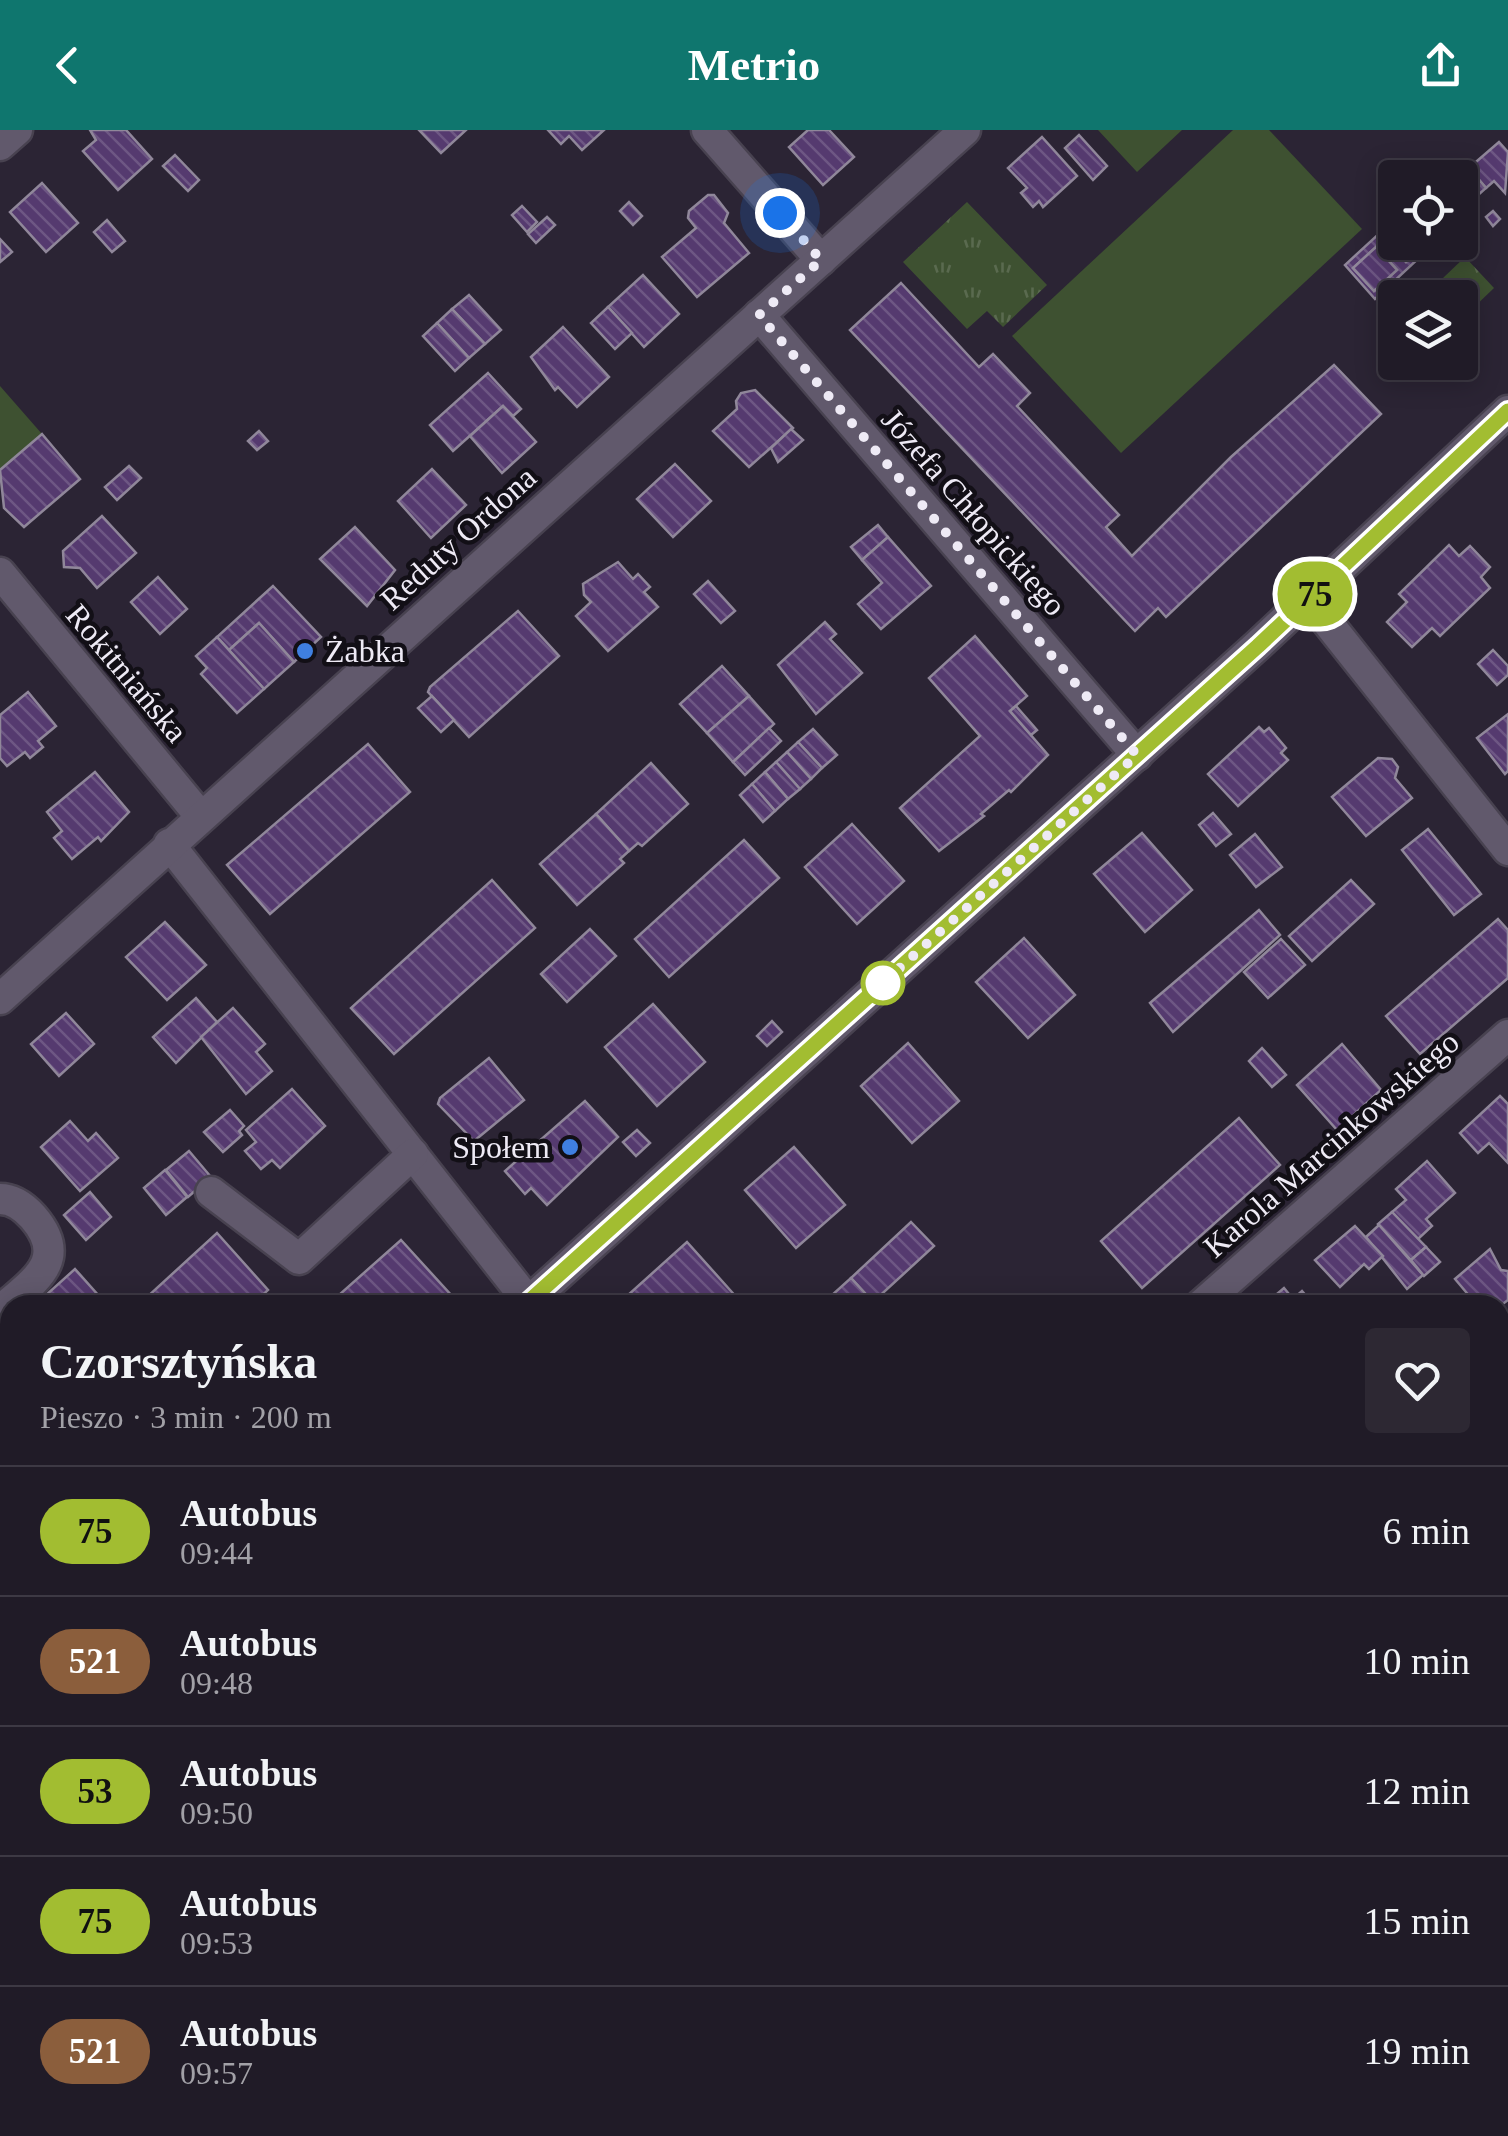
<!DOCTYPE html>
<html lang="pl">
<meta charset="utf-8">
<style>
body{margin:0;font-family:"Times New Roman",serif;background:#2d2833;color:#f1f3f6;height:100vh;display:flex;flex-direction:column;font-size:38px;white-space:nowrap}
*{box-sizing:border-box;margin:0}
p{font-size:32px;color:#a2a1a7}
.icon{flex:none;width:55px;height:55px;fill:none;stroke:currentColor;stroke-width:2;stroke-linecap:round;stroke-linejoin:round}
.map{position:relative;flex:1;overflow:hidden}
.sheet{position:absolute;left:0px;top:1165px;width:1510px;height:842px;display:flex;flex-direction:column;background:#201b27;border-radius:30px 30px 0 0;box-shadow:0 5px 25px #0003,0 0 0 2px #3d3944}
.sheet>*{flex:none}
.badge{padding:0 20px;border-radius:32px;font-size:35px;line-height:65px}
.fabs{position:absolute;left:1378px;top:30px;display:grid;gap:20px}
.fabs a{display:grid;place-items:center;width:100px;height:100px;border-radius:10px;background:#201b27;box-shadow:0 5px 25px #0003,0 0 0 2px #3d3944;font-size:50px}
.you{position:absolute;width:50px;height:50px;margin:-25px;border:8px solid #fff;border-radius:50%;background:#1a73e8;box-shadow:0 0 0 15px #1a73e833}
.map>.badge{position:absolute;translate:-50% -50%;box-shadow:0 0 0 5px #fff}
.round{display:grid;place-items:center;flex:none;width:105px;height:105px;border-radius:10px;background:#2d2833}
.head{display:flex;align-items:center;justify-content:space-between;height:170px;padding:0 40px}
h1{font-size:48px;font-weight:800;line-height:75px}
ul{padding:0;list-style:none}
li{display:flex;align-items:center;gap:30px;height:130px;padding:0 40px;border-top:2px solid #3d3944}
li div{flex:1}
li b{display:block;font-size:38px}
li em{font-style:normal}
li .badge{min-width:110px;font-weight:700;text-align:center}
header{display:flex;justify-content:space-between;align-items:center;height:130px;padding:0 40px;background:#0f766e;color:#fff;font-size:45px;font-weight:800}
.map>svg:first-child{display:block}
.green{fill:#3e5131}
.park{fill:url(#park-tufts)}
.building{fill:url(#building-back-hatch);stroke:#90879a;stroke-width:2.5;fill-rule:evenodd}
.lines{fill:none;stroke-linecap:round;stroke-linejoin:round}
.minor-casing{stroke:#484250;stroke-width:35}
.minor{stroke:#61596c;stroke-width:30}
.line-casing{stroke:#fff;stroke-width:22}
.line{stroke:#a2bd31;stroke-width:15}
.walk{stroke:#eeeaf5;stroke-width:10;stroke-dasharray:0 18}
.shop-dot{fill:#3f7fe0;stroke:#120f16;stroke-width:4}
.stop-dot{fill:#fff;stroke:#a2bd31;stroke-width:5}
.labels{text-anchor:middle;stroke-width:9;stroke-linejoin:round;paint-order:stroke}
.street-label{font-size:32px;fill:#eeeaf5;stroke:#120f16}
.poi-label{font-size:32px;fill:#eeeaf5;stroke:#120f16;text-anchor:start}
</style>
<header><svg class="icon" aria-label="back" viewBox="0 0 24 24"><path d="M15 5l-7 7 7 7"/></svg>Metrio<svg class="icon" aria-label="share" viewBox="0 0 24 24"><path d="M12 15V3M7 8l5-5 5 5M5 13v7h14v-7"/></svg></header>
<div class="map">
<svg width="1508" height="2006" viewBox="0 0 1508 2006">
<defs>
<pattern id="park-tufts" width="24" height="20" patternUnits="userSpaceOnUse" patternTransform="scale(2.5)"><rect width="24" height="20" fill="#3e5131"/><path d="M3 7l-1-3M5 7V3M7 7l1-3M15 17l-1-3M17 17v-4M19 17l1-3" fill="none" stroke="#5a6a4f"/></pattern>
<pattern id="building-back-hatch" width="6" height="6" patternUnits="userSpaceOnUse" patternTransform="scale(2.5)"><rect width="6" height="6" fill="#553a6f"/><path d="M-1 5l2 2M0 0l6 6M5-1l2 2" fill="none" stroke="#6e5784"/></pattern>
</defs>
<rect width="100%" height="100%" fill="#2b2434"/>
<!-- green -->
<g class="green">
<path d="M1098 0H1182L1137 42Z"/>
<path d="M1233 0H1269L1362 99 1121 323 1012 206Z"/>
<path d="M0 256 42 304 0 340Z"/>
</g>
<!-- park -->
<g class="park">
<path d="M967 72 1047 155 1003 197 987 181 967 199 903 132Z"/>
<path d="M1465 127 1494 158 1471 180 1442 149Z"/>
</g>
<!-- building -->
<g class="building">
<path d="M126 0 152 29 118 60 83 21 96 10 90 0Z"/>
<path d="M419 0H466L441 23Z"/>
<path d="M548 0H604L582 20 569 6 561 14Z"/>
<path d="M808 0H829L854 27 823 55 789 17Z"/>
<path d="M1079 5 1107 36 1093 50 1065 18Z"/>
<path d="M1042 7 1077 46 1043 77 1039 71 1033 77 1021 63 1027 58 1008 38Z"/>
<path d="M1499 12 1508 22 1505 63 1494 51 1486 58 1469 38Z"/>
<path d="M175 25 199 50 188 61 163 36Z"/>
<path d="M1469 38 1486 58 1477 66 1459 47Z"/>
<path d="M42 53 78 93 46 122 10 82Z"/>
<path d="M708 65H714L728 83 724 93 749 123 697 167 662 127 696 98 688 88 689 81Z"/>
<path d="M629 72 642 86 633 95 620 81Z"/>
<path d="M522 76 537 92 527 102 512 85Z"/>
<path d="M1493 81 1500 89 1493 96 1486 87Z"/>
<path d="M547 87 555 95 536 113 528 104Z"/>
<path d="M1395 89V99L1385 109 1406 132 1427 112H1436L1375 169 1345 135ZM1376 117 1397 140 1374 161 1353 138Z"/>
<path d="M107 90 125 111 112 122 94 102Z"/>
<path d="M1395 99V112H1427L1406 132 1385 109Z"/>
<path d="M0 109 12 122 0 132Z"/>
<path d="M1376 117 1397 140 1374 161 1353 138Z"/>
<path d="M643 145 679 184 644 217 608 177Z"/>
<path d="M901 153 979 237 993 224 1030 263 1017 276 1119 385 1106 397 1132 426 1231 327 1334 235 1381 284 1166 487 1158 478 1135 501 850 200Z"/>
<path d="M469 165 501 200 485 214 452 179Z"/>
<path d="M608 177 632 203 615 219 591 193Z"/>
<path d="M452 179 485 214 469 228 437 193Z"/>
<path d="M437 193 469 228 455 241 423 206Z"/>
<path d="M563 197 609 247 577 277 558 257 555 260 531 227Z"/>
<path d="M488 243 521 279 513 286 503 276 453 321 430 295Z"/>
<path d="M755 260 793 298 749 337 713 301 737 279 736 271 741 263Z"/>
<path d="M503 276 536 312 502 343 470 306Z"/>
<path d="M791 299 803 310 778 332 771 318Z"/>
<path d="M259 301 268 311 257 320 248 311Z"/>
<path d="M42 304 80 349 24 397 4 378 0 340Z"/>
<path d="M675 334 711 371 673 407 637 369Z"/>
<path d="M129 336 141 348 117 370 105 357Z"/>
<path d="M432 339 466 375 431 408 398 371Z"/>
<path d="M102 386 136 423 97 458 80 438 64 437 63 421Z"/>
<path d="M878 395 888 407 862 430 851 417Z"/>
<path d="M355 397 395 440 367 476 320 429Z"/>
<path d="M888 407 931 456 881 499 858 474 882 453 862 430Z"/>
<path d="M1449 415 1459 426 1470 416 1490 437 1481 447 1490 458 1440 506 1432 498 1412 517 1387 492 1407 472 1399 464Z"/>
<path d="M618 432 633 449 638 444 650 457 644 462 658 477 608 521 576 486 591 472 584 465 583 454Z"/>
<path d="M158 447 187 479 160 504 131 472Z"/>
<path d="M708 451 735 481 721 493 694 464Z"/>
<path d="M273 456 321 507 294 532 259 493 229 520 217 507Z"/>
<path d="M518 481 559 526 469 607 428 562 430 557Z"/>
<path d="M825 492 836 504 830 509 862 543 816 584 778 535Z"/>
<path d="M259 493 294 532 264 559 229 520Z"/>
<path d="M975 506 1027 566 1010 581 1048 625 1011 662 1009 660 981 684 984 686 939 721 900 678 980 606 929 548Z"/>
<path d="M217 507 264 559 237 583 201 544 207 538 196 526Z"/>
<path d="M1493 520 1508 536V545L1497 555 1478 534Z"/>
<path d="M722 536 749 566 707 603 680 574Z"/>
<path d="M28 562 56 596 38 611 43 617 30 628 25 622 7 636 0 628V585Z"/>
<path d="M432 566 454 590 441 602 418 578Z"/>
<path d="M749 566 774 594 733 632 707 603Z"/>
<path d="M1016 576 1037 600 1031 605 1010 581Z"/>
<path d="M1508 584V641L1505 644 1477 608Z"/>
<path d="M1259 597 1264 602 1269 598 1286 618 1281 623 1288 630 1238 676 1208 644Z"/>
<path d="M769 598 781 611 745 645 733 632Z"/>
<path d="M813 599 837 625 822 638 798 612Z"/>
<path d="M798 612 822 638 811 649 787 622Z"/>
<path d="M368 614 410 662 270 784 227 735Z"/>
<path d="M787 622 811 649 800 659 776 632Z"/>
<path d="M1378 628 1392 629 1398 637 1395 648 1412 668 1366 706 1332 667Z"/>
<path d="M776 632 800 659 788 669 765 642Z"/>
<path d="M651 633 688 674 642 716 638 713 629 721 596 684Z"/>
<path d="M95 642 129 682 101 711 98 707 72 729 54 708 62 701 47 682Z"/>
<path d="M765 642 788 669 775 681 752 654Z"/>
<path d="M752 654 775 681 763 692 740 665Z"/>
<path d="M1213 683 1231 704 1216 716 1199 695Z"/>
<path d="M596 684 629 721 620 729 624 733 577 775 540 734Z"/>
<path d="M852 694 904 751 857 794 805 737Z"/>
<path d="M1428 699 1481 764 1454 785 1402 720Z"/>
<path d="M1142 703 1192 760 1145 802 1094 744Z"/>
<path d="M1255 704 1282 737 1256 757 1230 725Z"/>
<path d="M744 710 779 748 669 847 635 809Z"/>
<path d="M492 750 535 798 394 924 351 878Z"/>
<path d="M1351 750 1374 774 1312 831 1289 806Z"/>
<path d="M1259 780 1280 805 1173 902 1150 873Z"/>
<path d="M1498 789 1508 800V848L1420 924 1386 886Z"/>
<path d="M165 792 206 835 167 870 126 827Z"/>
<path d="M590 799 616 826 567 872 541 844Z"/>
<path d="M1024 808 1075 865 1028 908 976 852Z"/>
<path d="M1281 809 1305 835 1268 868 1244 842Z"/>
<path d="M196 868 217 892 176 933 153 907Z"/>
<path d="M653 874 705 932 657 976 605 917Z"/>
<path d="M233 878 265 914 256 922 272 941 246 964 201 907Z"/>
<path d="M66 883 94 914 59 946 31 914Z"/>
<path d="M772 891 782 902 767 916 757 906Z"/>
<path d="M908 913 959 971 912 1013 861 956Z"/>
<path d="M1342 914 1381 960 1337 1000 1297 955Z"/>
<path d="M1262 918 1286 945 1272 957 1249 931Z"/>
<path d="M489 928 524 970 474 1011 438 974 440 968Z"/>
<path d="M292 959 325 996 280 1038 272 1030 261 1039 245 1021 256 1012 246 1000Z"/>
<path d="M1500 966 1508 974V1033L1489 1013 1478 1023 1460 1003Z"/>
<path d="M585 971 618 1007 547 1075 531 1058 525 1064 505 1041Z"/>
<path d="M230 980 244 996 239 1001 242 1005 223 1022 204 1002Z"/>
<path d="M1239 988 1280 1035 1142 1158 1101 1111Z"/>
<path d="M70 991 88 1011 96 1003 118 1028 80 1061 41 1017Z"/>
<path d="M637 1000 650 1013 636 1026 623 1012Z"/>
<path d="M794 1017 845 1075 796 1118 745 1060Z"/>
<path d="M189 1021 211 1047 188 1067 166 1040Z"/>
<path d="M1427 1031 1455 1063 1426 1089 1432 1096 1417 1110 1392 1082 1406 1070 1396 1059Z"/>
<path d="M165 1040 187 1067 166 1085 144 1058Z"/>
<path d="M90 1062 111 1087 86 1110 64 1085Z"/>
<path d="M1392 1082 1426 1117 1411 1130 1378 1094Z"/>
<path d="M911 1092 934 1116 873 1172 851 1148Z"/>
<path d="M1379 1095 1423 1145 1407 1159 1366 1107Z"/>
<path d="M1355 1096 1383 1126 1369 1139 1364 1134 1340 1157 1315 1130Z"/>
<path d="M217 1103 268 1160 252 1175H153L146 1168Z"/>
<path d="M401 1110 452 1166 442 1175 330 1173Z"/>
<path d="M687 1112 739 1170 733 1175H617Z"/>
<path d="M1426 1117 1440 1132 1424 1146 1411 1130Z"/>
<path d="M1490 1119 1501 1140 1508 1141V1170L1500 1176 1477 1175 1455 1149Z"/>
<path d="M75 1139 107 1175H35Z"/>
<path d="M851 1148 873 1172 821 1175Z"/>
<path d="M1284 1158 1293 1169 1302 1161 1314 1175H1264Z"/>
<path d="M10 1197V1284L0 1293V1206Z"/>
<path d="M1508 1339V1385L1500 1376V1346Z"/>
<path d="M10 1495V1522L0 1511V1504Z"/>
<path d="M1502 1562 1508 1569V1634L1500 1640Z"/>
<path d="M4 1720 10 1727 8 1789 0 1780Z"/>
<path d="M1500 1778 1508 1787V1837L1500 1829Z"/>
<path d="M3 1816 10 1824V1851L0 1840Z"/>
<path d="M68 1998H101L105 2003 115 1998 120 2006H55Z"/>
<path d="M150 1998H206L194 2006H156Z"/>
<path d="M694 1998H745L749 2003 690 2006Z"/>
<path d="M1017 1998H1058L1051 2003 1046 1998 1036 2006H1024Z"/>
<path d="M1255 1998H1338L1327 2006H1262Z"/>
</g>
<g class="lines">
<defs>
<g id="minor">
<path d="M707 0 821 130"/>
<path d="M0 15 17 0"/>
<path d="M759 185 1137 625"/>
<path d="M0 443 201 687"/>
<path d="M1309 469 1508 720"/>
<path d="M169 714 531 1175"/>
<path d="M0 869 965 0"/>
<path d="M211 1062 299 1129 413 1024"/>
<path d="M0 1069C14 1069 24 1077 33 1087 71 1131 32 1152 0 1181"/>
<path d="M525 1175 1258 515 1508 281"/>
<path d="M1201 1175 1508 905"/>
<path d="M1500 1494 1508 1487"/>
<path d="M0 1650 10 1641"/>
<path d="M473 1998 479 2006"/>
<path d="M1181 1998 1188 2006"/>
<path d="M380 2006 395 1998"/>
<path d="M883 2006 893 1998"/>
</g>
</defs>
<!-- minor casing -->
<use href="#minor" class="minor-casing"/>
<!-- minor -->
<use href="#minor" class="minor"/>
</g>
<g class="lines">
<defs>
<path id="line" d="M525 1175 1258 516 1508 281"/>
</defs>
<!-- line casing -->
<use href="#line" class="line-casing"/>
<!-- line -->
<use href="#line" class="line"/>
<!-- walk -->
<path class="walk" d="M780 83 821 130 759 185 1137 625 883 853"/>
</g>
<!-- markers -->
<g class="shop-dot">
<circle cx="305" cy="521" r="10"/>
<circle cx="570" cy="1017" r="10"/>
</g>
<circle class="stop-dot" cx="883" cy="853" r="20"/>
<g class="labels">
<!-- street labels -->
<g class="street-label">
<text transform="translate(974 382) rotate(49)" y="11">Józefa Chłopickiego</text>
<text transform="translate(458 408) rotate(-42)" y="11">Reduty Ordona</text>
<text transform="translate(127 543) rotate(50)" y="11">Rokitniańska</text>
<text transform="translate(1331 1014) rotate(-41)" y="11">Karola Marcinkowskiego</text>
</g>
<!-- poi labels -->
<g class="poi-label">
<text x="325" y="532">Żabka</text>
<text x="550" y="1028" text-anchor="end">Społem</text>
</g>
</g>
</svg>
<div class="fabs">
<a><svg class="icon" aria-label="locate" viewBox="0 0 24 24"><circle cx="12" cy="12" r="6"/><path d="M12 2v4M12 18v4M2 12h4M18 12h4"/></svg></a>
<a><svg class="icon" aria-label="layers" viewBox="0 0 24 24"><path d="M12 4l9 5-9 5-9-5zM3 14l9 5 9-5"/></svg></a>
</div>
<div class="you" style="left:780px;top:83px"></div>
<b class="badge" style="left:1315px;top:464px;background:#a2bd31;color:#111">75</b>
<section class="sheet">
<div class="head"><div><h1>Czorsztyńska</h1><p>Pieszo · 3 min · 200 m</p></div><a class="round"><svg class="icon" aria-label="heart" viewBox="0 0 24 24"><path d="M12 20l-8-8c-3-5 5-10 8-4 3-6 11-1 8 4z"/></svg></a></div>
<ul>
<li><span class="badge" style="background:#a2bd31;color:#111">75</span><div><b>Autobus</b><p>09:44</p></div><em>6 min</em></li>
<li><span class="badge" style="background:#8b5e3c;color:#fff">521</span><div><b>Autobus</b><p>09:48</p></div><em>10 min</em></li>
<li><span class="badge" style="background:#a2bd31;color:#111">53</span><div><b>Autobus</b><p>09:50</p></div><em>12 min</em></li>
<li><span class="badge" style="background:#a2bd31;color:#111">75</span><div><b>Autobus</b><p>09:53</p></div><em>15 min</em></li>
<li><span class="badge" style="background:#8b5e3c;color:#fff">521</span><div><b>Autobus</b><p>09:57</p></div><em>19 min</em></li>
</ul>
</section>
</div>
